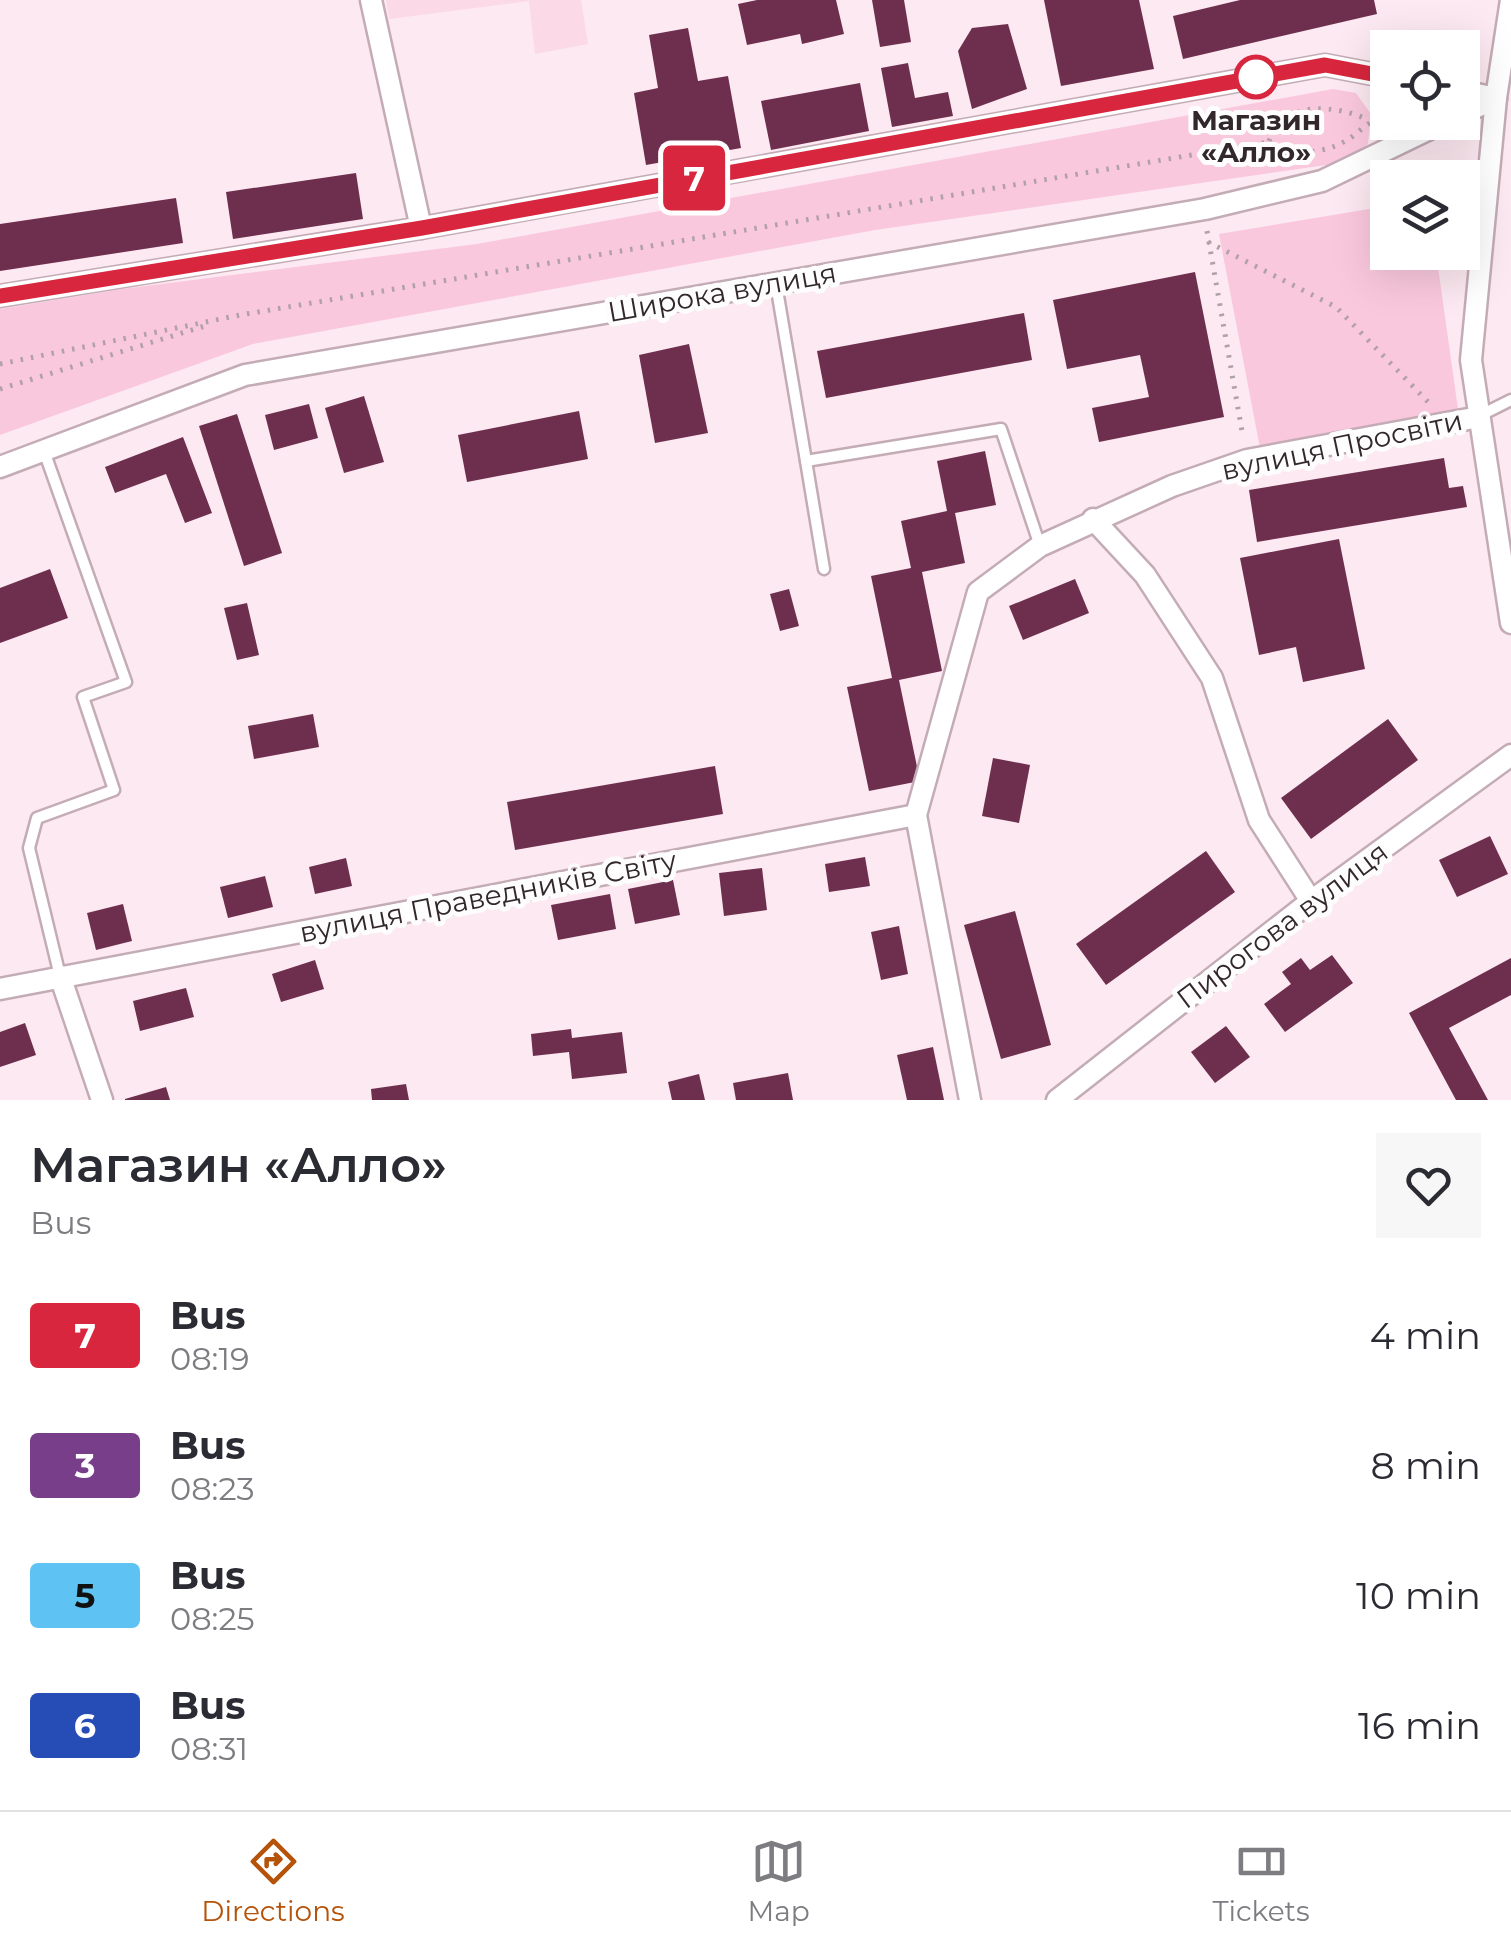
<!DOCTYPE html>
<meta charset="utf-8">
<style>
body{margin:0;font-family:Montserrat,sans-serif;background:#f7f7f7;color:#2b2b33;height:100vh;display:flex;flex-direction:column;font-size:38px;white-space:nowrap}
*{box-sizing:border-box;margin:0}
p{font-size:32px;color:#7c7c81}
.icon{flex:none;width:55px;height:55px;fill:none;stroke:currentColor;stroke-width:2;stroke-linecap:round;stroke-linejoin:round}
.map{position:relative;height:1100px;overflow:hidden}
.drawer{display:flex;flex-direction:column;background:#fff;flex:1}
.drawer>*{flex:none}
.badge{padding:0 20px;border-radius:8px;font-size:35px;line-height:65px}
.fabs{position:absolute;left:1370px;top:30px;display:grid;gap:20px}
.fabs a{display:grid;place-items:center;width:110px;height:110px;border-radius:0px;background:#fff;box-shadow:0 10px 40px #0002;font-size:50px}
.map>.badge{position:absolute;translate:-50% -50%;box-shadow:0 0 0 5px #fff}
.round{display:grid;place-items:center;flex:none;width:105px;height:105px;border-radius:0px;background:#f7f7f7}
.summary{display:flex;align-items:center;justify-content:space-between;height:170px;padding:0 30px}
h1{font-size:48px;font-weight:600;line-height:75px}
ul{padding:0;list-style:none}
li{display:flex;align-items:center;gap:30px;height:130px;padding:0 30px}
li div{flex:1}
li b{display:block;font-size:38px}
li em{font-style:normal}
li .badge{min-width:110px;font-weight:700;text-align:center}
.dock{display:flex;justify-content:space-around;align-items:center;height:140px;border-top:2px solid #e1e1e2;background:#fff;font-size:28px;color:#7c7c81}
.dock a{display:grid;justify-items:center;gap:5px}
.dock .selected{color:#b45309}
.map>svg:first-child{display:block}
.built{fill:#fbd9e7}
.green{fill:#fac8dd}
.building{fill:#6e2f4f}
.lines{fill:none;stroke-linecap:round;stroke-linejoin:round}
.service-casing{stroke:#c4acb6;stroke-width:15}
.minor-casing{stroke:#c4acb6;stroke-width:25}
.path{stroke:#b1a1a7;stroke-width:5;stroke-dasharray:2.5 8;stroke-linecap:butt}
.service{stroke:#fff;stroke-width:10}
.minor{stroke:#fff;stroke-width:20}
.line-casing{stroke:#fff;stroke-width:22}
.line{stroke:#d7263d;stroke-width:15}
.stop-dot{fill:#fff;stroke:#d7263d;stroke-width:5}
.labels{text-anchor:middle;stroke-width:10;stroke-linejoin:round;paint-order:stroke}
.stop-label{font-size:28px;font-weight:bold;fill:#32282c;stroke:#fcfdfc}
.street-label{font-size:28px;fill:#32282c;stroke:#fcfdfc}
</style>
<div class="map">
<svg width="1511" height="1100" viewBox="0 0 1511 1100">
<rect width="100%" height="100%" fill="#fde9f1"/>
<!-- built -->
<path class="built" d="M386 0H581L588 44 535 54 529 1 389 19Z"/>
<!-- green -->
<g class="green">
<path d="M1333 89 1356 93 1371 114 1368 144 1347 162 875 230 253 344 0 435V309L122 289 477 244Z"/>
<path d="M1387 206 1388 252 1436 253 1458 409 1260 448 1219 234Z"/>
</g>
<!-- building -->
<g class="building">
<path d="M757 0H836L844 34 802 44 800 34 747 45 738 4Z"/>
<path d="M872 0H904L911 42 880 47Z"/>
<path d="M1044 0H1139L1154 69 1061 86Z"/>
<path d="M1240 0H1374L1377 14 1183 59 1173 16Z"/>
<path d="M1008 24 1027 89 972 109 958 51 972 28Z"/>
<path d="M688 28 698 81 728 76 741 148 646 165 634 93 658 88 649 35Z"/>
<path d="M908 63 915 98 948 92 953 116 892 127 881 68Z"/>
<path d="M860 83 869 131 771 150 761 101Z"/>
<path d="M356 173 363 219 233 239 226 192Z"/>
<path d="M176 198 183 243 0 271V224Z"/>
<path d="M1195 272 1224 417 1099 442 1092 408 1149 397 1140 355 1067 369 1053 300Z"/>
<path d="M1024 313 1032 360 826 398 817 351Z"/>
<path d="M689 344 708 433 655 443 639 355Z"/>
<path d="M364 396 384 462 344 473 325 408Z"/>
<path d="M309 404 318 438 274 450 265 415Z"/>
<path d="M579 411 588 459 467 482 458 435Z"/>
<path d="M237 414 282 553 244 566 199 426Z"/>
<path d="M183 437 212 513 185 523 166 474 115 493 105 467Z"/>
<path d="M985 451 996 505 955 513 965 563 922 572 942 671 899 680 920 781 869 791 847 687 892 678 871 576 911 568 901 521 947 511 937 461Z"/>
<path d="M1444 458 1449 488 1463 486 1467 507 1257 542 1249 490Z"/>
<path d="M1339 539 1365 669 1303 682 1296 647 1259 655 1240 558Z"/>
<path d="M50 569 68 618 0 643V588Z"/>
<path d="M1075 579 1089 613 1023 640 1009 606Z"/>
<path d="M789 589 799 626 780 631 770 594Z"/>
<path d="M247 603 259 655 237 660 224 608Z"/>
<path d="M313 714 319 747 254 759 248 726Z"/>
<path d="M1388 719 1418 760 1311 839 1281 798Z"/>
<path d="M993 758 1030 765 1019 823 982 816Z"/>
<path d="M715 766 723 814 515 850 507 802Z"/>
<path d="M1490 836 1508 874 1457 897 1439 860Z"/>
<path d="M1206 851 1235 892 1106 985 1076 944Z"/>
<path d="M865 857 870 886 829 892 825 864Z"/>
<path d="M346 858 352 886 315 894 309 867Z"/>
<path d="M762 868 767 910 724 916 719 873Z"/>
<path d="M265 876 273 907 228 918 220 887Z"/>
<path d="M673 880 680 915 635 924 628 889Z"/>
<path d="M610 894 616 929 558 940 551 905Z"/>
<path d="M123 904 132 941 96 950 87 913Z"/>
<path d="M1015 911 1051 1045 1001 1059 964 925Z"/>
<path d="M899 926 908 974 881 980 871 932Z"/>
<path d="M1332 955 1353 983 1285 1032 1264 1004 1291 984 1282 972 1301 958 1310 970Z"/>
<path d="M1511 958V995L1449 1028 1488 1100H1456L1409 1013Z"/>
<path d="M315 960 324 989 281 1002 272 974Z"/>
<path d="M186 988 194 1017 140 1031 133 1001Z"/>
<path d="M25 1023 36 1055 0 1067V1032Z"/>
<path d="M1226 1026 1250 1057 1215 1083 1191 1052Z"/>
<path d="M571 1029 572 1038 622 1032 627 1073 572 1079 569 1052 533 1056 531 1034Z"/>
<path d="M933 1047 944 1100H907L897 1055Z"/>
<path d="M788 1073 793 1100H736L733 1083Z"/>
<path d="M699 1074 705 1100H672L668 1082Z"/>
<path d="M406 1084 409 1100H372L371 1089Z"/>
<path d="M166 1087 170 1100H125V1099Z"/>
</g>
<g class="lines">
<defs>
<g id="service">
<path d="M776 284 806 461 1001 429 1040 546"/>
<path d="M1481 415 1511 400"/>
<path d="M44 451 126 682 83 697 114 790 37 818 29 848 60 976"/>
<path d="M806 461 824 569"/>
</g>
<g id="minor">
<path d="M371 0 421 228"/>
<path d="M1511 0 1496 98 1471 360 1511 623"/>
<path d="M1462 91 1496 98"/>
<path d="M1462 114 1496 98"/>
<path d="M0 296 421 228 1325 65 1388 77"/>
<path d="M0 467 245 375 1205 209 1322 181 1444 122"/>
<path d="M1093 519 1145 575 1212 678 1259 820 1311 901"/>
<path d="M60 976 102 1100"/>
<path d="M0 989 916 815"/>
<path d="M970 1100 916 815 978 592 1040 546 1172 486 1247 460 1479 417"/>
<path d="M1057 1100 1311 901 1511 755"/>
</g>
</defs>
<!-- service casing -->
<use href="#service" class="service-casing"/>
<!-- minor casing -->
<use href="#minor" class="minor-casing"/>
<!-- path -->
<g class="path">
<path d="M1269 141C1284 99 1336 105 1369 120"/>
<path d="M1207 231 1243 437"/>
<path d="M1208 242 1336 307 1432 406"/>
<path d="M0 364 240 315 1269 142C1291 159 1331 153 1353 136 1367 125 1370 120 1388 117"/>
<path d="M0 389 208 325"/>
</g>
<!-- service -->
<use href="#service" class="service"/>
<!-- minor -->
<use href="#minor" class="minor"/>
</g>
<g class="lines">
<defs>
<path id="line" d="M0 296 422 228 1325 65 1388 77"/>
</defs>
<!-- line casing -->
<use href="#line" class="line-casing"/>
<!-- line -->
<use href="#line" class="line"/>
</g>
<!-- markers -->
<circle class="stop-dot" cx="1256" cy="77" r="20"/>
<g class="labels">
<!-- stop labels -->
<g class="stop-label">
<text x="1256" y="130">Магазин<tspan x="1256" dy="32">«Алло»</tspan></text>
</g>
<!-- street labels -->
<g class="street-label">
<text transform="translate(722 292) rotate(-10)" y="10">Широка вулиця</text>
<text transform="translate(1342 445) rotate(-12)" y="10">вулиця Просвіти</text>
<text transform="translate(488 896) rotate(-11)" y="10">вулиця Праведників Світу</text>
<text transform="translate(1282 925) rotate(-37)" y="10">Пирогова вулиця</text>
</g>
</g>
</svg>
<div class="fabs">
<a><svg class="icon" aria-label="locate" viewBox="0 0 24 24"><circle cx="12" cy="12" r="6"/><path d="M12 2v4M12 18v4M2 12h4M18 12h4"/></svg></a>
<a><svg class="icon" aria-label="layers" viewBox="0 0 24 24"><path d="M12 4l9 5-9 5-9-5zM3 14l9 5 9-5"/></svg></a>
</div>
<b class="badge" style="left:694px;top:178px;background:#d7263d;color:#fff">7</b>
</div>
<section class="drawer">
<div class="summary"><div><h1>Магазин «Алло»</h1><p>Bus</p></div><a class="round"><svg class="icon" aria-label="heart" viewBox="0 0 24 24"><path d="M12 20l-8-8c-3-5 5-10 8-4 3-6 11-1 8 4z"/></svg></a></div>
<ul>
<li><span class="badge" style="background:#d7263d;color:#fff">7</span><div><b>Bus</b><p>08:19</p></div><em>4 min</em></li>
<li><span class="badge" style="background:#783e89;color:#fff">3</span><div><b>Bus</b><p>08:23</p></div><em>8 min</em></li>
<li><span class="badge" style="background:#5ec3f3;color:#111">5</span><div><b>Bus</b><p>08:25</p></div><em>10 min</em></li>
<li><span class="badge" style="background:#264db5;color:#fff">6</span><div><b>Bus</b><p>08:31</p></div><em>16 min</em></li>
</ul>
</section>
<nav class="dock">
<a class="selected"><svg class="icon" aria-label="directions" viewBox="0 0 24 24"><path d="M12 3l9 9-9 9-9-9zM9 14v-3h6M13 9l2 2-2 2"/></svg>Directions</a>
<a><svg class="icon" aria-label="map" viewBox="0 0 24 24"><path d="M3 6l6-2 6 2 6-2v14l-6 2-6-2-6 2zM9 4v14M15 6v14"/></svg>Map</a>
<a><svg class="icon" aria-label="tickets" viewBox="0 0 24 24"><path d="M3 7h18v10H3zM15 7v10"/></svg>Tickets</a>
</nav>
